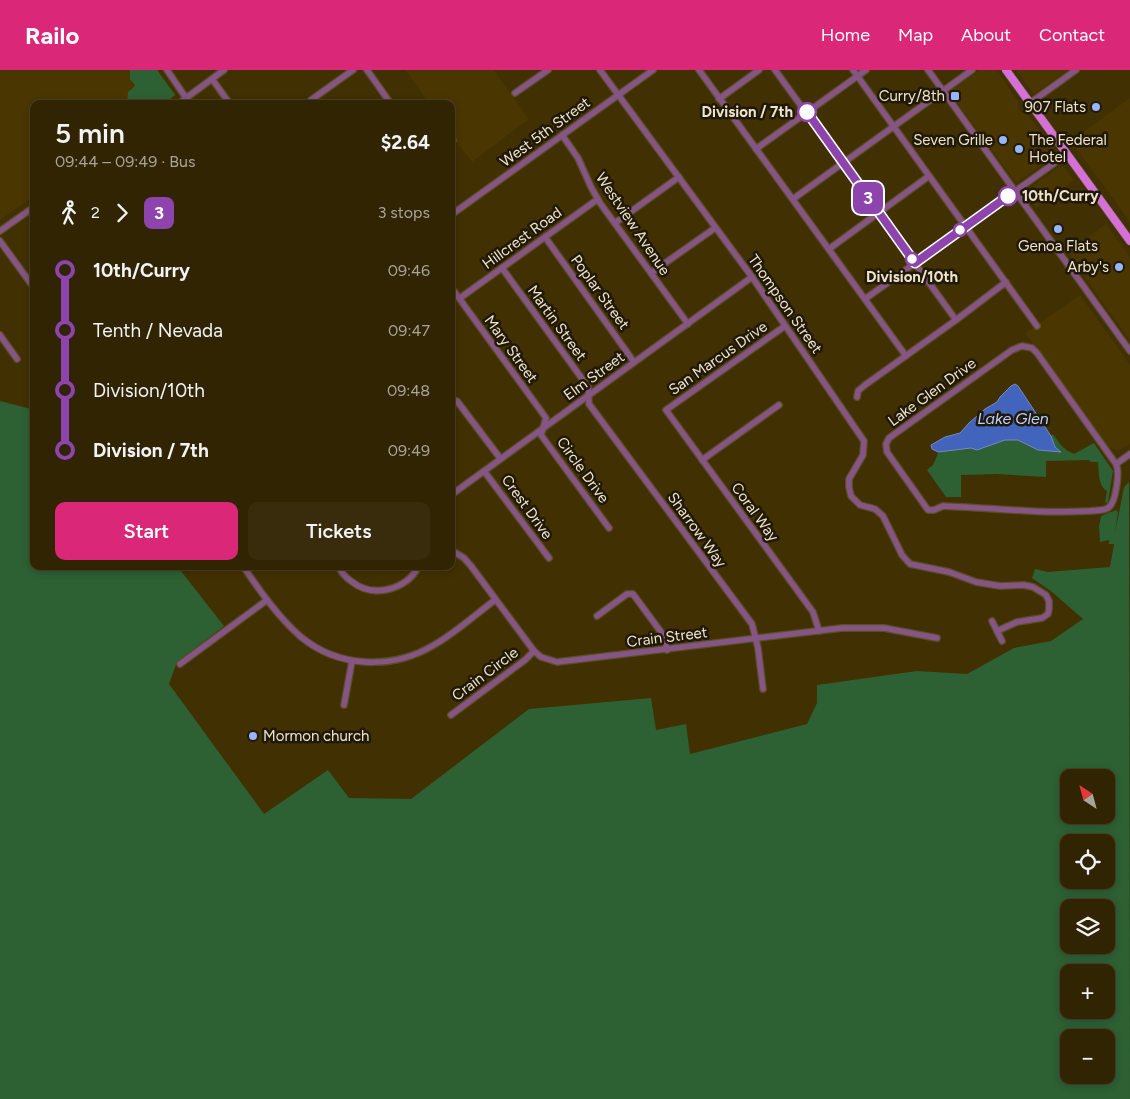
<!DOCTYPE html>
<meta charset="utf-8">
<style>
body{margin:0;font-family:Figtree,sans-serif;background:#392c0c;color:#f1f3f6;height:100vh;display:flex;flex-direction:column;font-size:19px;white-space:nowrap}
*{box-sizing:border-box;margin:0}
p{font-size:16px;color:#a8a499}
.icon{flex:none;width:28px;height:28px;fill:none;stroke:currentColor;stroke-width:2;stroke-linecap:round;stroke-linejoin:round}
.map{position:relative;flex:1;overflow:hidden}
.side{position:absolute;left:30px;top:30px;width:425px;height:470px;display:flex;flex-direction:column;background:#312402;border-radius:10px;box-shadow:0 2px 8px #0003,0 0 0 1px #4c4124}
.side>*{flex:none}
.badge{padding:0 10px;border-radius:8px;font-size:18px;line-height:32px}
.needle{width:32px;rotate:324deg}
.tools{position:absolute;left:1060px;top:699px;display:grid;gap:10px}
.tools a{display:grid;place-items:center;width:55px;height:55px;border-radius:10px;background:#312402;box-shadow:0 2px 8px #0003,0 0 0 1px #4c4124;font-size:25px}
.map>.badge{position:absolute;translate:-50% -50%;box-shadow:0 0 0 2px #fff}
.legs{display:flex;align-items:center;gap:8px;height:55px;padding:0 25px;font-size:16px}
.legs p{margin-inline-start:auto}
.overview{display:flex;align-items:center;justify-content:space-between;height:85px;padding:0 25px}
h1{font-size:28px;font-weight:600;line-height:38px}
.primary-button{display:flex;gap:10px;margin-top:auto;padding:10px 25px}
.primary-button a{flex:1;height:58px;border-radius:10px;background:#db2777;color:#fff;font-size:20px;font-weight:600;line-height:58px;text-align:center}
.primary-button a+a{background:#392c0c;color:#f1f3f6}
ul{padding:0 25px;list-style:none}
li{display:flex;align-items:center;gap:18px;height:60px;font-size:19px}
li i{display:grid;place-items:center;width:8px;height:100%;margin:0 6px;background:currentColor}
li i::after{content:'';width:12px;height:12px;margin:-6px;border:4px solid;border-radius:50%;background:#312402}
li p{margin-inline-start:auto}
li:first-child i{background:linear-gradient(#0000 50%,currentColor 0)}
li:last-child i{background:linear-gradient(currentColor 50%,#0000 0)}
header{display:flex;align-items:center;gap:30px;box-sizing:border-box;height:70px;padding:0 25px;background:#db2777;color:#fff}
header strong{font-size:24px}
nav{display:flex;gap:28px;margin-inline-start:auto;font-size:18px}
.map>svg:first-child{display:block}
.built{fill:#4a3600}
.green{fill:#2d6033;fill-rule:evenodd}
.water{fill:#4364bd;stroke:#768ac2}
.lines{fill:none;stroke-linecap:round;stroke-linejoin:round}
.minor-casing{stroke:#5d4d23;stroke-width:8}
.major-casing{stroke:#5d4d23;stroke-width:9}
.minor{stroke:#845585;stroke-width:5.5}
.major{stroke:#d371d6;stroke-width:8}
.line-1-casing{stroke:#fff;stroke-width:11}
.line-1{stroke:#8e44ad;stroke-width:8}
.poi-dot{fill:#97b6fd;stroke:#211908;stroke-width:2}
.stop-1-dot{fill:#fff;stroke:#8e44ad;stroke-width:2.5}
.labels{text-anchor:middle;stroke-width:5;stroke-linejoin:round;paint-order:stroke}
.poi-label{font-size:15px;fill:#eee4ce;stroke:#211908;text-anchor:end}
.stop-label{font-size:15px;font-weight:bold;fill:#eee4ce;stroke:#211908;text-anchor:end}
.street-label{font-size:15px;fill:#eee4ce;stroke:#211908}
.water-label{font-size:16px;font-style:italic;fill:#bbcfff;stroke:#211908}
</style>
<header>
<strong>Railo</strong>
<nav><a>Home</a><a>Map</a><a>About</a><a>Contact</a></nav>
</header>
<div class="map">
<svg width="1130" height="1029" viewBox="0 0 1130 1029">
<rect width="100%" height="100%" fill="#413002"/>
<!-- built -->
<g class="built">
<path d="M0 0H158L176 25 164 34H34V126L0 150Z"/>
<path d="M406 0H494L529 49 472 92 451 65V34H429Z"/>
<path d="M979 0H996L1018 31V37L1021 42H1026L1054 81 1053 86 1049 90 1016 113 951 24 952 19Z"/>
<path d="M1016 0H1068L1034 24Z"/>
<path d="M1130 28V152L1071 71Z"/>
<path d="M1059 97H1064L1074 110 1036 138 1025 122Z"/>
<path d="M1106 154 1130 187V271L1067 182Z"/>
<path d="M1080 225 1130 295V374L1119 380 1108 378 1025 263Z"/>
</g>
<!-- green -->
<g class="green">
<path d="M130 0H157L175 25 163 34H127L128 22 134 17 135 15 130 9Z"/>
<path d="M0 331 31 339 34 337V496H177L224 556 177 592 169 614 264 744 328 700 349 728 411 729 529 639 651 628 656 660 686 654 690 684 807 654 817 633V615L917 601 967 604 1014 578 1051 571 1083 549 1052 522 1032 508 1035 499 1048 502 1110 497 1114 474H1109V470L1100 472 1099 456 1101 446 1116 440 1118 442 1115 463 1124 417 1129 412 1130 1029H0ZM1069 708H1106V745H1069ZM1106 772V810H1069V772ZM1069 838H1106V875H1069ZM1106 902V940H1069V902ZM1069 968H1106V1005H1069Z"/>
<path d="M1053 364C1059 373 1064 380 1074 384L1094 373 1113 401 1108 432 1105 433 1107 421C1098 416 1099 402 1098 392H1091L1089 390 1046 391V407L996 404 961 405V427H946L927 400 933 395 939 381 971 378 977 380 1005 370H1018L1038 380 1061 381 1055 377 1051 366Z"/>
</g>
<!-- water -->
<path class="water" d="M1015 314 1018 316 1051 366 1055 377 1061 382 1038 380 1018 370H1005L977 380 971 378 938 382 932 379 931 375 945 367 960 363 969 353 985 339 997 332 1000 327 1011 316Z"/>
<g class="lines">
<defs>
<g id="minor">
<path d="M167 0 186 28"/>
<path d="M367 0 391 34"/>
<path d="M600 0 752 207 864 371 863 385 849 409V417L851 426 860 435 875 439 883 446 902 485 910 494 949 502 976 512 1000 516 1024 515 1033 517 1046 525 1049 531V539L1048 544 1042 548 1017 552 997 561"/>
<path d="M699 0 906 286"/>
<path d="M775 0 956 250"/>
<path d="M853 0 1037 256"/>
<path d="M928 0 1130 281"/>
<path d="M212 9 230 34"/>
<path d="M515 23 548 0"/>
<path d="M719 29 759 0"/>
<path d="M1030 33 1076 0"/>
<path d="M178 34 224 0"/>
<path d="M312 34 311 30 353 0"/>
<path d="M562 65 578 88 591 117 600 133 688 254"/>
<path d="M451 71 453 70"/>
<path d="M756 79 866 0"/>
<path d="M793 129 972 0"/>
<path d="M451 145 653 0"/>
<path d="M615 153 679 107"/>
<path d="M0 161 34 137"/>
<path d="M545 167 634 292"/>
<path d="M0 171 34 218"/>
<path d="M829 179 929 106"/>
<path d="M502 198 588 317 589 334 752 554 758 578 763 619"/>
<path d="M651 203 715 158"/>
<path d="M451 217 546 348 541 365 609 458"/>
<path d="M460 228 598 129"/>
<path d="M865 229 1067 84"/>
<path d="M785 256 666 340 813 542 819 561"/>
<path d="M0 265 17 289"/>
<path d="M1022 276 1032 278 1037 283 1116 394C1120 402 1116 433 1108 438 1104 441 1095 440 1090 441 1041 444 992 438 943 436L934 440H928L887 382 886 374 889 368 1012 280Z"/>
<path d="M857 327 858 321 865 315 956 250 1006 212"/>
<path d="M451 331H457L460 335 500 388"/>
<path d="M702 390 779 335"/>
<path d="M1116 394 1130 384"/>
<path d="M484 401 549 488"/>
<path d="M451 425 752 207"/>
<path d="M451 480 464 488 471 496 534 581 541 587 557 592 842 558H884L937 568"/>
<path d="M243 496C260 521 278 547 301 567 339 598 392 600 434 575 455 563 475 545 495 530"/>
<path d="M338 496C341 502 345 507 351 511 373 529 406 520 419 496"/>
<path d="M597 546 627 524H633L661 562 664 567 667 580"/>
<path d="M992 551 1002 571"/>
<path d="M180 594 267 530"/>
<path d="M344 635 352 591"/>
<path d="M451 645 525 590 534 581"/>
</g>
<path id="major" d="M1006 0 1130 171"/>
</defs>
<!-- minor casing -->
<use href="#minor" class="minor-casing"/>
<!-- major casing -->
<use href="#major" class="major-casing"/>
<!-- minor -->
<use href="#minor" class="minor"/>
<!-- major -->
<use href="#major" class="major"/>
</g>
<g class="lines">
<defs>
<path id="line-1" d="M807 42 915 193 1008 126"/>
</defs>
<!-- line-1 casing -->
<use href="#line-1" class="line-1-casing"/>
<!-- line-1 -->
<use href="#line-1" class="line-1"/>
</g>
<!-- markers -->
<g class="poi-dot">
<rect x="950" y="21" width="10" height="10" rx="2.5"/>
<circle cx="1096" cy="37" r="5"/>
<circle cx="1003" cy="70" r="5"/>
<circle cx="1019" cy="79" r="5"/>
<circle cx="1058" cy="159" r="5"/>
<circle cx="1119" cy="197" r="5"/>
<circle cx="253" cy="666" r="5"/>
</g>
<g class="stop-1-dot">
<circle cx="807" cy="42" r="9"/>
<circle cx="1008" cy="126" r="9"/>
<circle cx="960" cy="160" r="6"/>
<circle cx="912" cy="189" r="6"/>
</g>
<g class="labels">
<!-- poi labels -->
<g class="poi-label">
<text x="945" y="31">Curry/8th</text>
<text x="1086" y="42">907 Flats</text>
<text x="993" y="75">Seven Grille</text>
<text x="1029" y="75" text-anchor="start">The Federal<tspan x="1029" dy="17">Hotel</tspan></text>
<text x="1058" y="181" text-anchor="middle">Genoa Flats</text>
<text x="1109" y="202">Arby's</text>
<text x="263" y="671" text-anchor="start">Mormon church</text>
</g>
<!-- stop labels -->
<g class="stop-label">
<text x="793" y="47">Division / 7th</text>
<text x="1022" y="131" text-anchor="start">10th/Curry</text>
<text x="912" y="212" text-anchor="middle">Division/10th</text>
</g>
<!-- street labels -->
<g class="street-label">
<text transform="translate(545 62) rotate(-36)" y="5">West 5th Street</text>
<text transform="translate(633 154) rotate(56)" y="5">Westview Avenue</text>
<text transform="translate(522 168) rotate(-36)" y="5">Hillcrest Road</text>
<text transform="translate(600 222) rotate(54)" y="5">Poplar Street</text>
<text transform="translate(785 234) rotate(55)" y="5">Thompson Street</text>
<text transform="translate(557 253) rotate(54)" y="5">Martin Street</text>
<text transform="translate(511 279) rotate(54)" y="5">Mary Street</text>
<text transform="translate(718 288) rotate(-35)" y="5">San Marcus Drive</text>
<text transform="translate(594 306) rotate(-36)" y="5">Elm Street</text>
<text transform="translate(932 322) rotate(-36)" y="5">Lake Glen Drive</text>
<text transform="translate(583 400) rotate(54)" y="5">Circle Drive</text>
<text transform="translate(527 437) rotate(54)" y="5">Crest Drive</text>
<text transform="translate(755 442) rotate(54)" y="5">Coral Way</text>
<text transform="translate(697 460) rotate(54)" y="5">Sharrow Way</text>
<text transform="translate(667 567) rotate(-7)" y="5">Crain Street</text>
<text transform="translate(485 604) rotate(-37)" y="5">Crain Circle</text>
</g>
<!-- water labels -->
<g class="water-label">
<text x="1013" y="354">Lake Glen</text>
</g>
</g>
</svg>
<div class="tools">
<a><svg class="needle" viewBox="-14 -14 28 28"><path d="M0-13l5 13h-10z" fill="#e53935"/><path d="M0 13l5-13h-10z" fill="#a8a499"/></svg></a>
<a><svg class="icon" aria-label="locate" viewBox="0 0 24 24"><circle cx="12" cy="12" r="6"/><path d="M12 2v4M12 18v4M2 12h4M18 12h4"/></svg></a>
<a><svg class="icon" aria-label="layers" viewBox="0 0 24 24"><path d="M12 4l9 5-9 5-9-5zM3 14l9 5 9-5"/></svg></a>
<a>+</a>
<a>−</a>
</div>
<b class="badge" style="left:868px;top:128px;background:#8e44ad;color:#fff">3</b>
<section class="side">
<div class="overview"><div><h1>5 min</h1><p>09:44 – 09:49 · Bus</p></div><b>$2.64</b></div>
<div class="legs"><svg class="icon" aria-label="walk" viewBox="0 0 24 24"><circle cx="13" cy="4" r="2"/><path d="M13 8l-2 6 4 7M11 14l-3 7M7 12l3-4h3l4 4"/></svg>2<svg class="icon" aria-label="forward" viewBox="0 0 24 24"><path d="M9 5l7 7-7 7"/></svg><b class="badge" style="background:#8e44ad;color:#fff">3</b><p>3 stops</p></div>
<ul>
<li><i style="color:#8e44ad"></i><b>10th/Curry</b><p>09:46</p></li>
<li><i style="color:#8e44ad"></i><span>Tenth / Nevada</span><p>09:47</p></li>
<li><i style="color:#8e44ad"></i><span>Division/10th</span><p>09:48</p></li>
<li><i style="color:#8e44ad"></i><b>Division / 7th</b><p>09:49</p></li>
</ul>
<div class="primary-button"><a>Start</a><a>Tickets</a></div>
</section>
</div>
